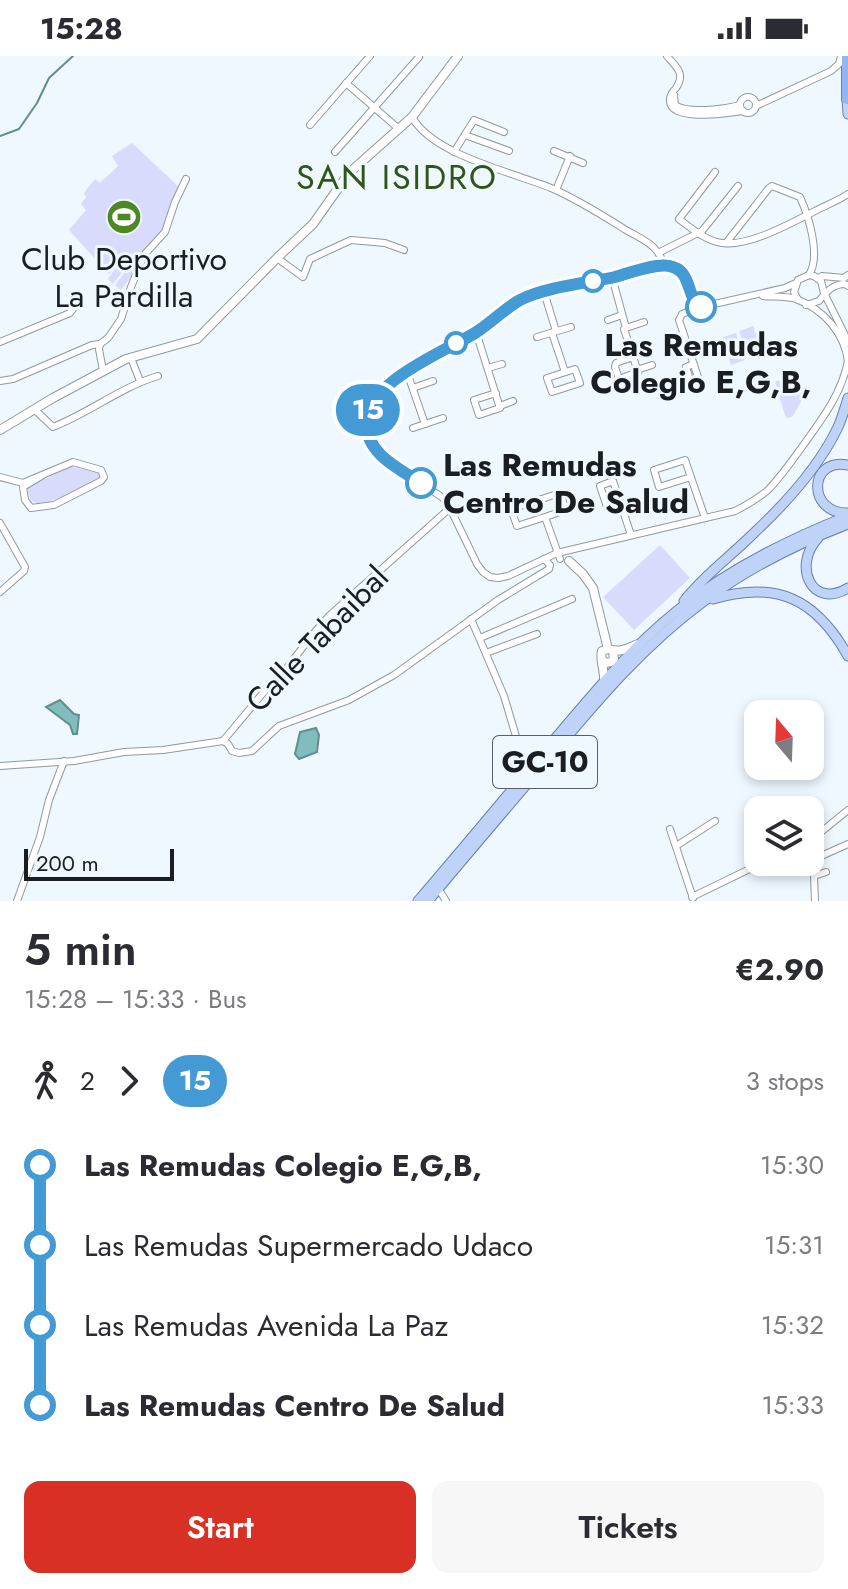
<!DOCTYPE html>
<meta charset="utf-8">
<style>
body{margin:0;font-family:Jost,sans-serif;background:#f7f7f7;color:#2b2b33;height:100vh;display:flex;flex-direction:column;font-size:30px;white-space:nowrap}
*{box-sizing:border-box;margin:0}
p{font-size:26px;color:#7c7c81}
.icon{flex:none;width:44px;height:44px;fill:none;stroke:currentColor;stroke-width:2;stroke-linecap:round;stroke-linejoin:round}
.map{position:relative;height:845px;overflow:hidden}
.drawer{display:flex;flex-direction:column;background:#fff;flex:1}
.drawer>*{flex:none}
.badge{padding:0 16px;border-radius:26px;font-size:28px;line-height:52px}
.needle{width:52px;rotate:341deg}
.tools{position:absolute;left:744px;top:644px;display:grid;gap:16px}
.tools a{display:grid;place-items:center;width:80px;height:80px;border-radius:16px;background:#fff;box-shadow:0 4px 12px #0003;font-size:40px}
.scale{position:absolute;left:24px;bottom:20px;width:150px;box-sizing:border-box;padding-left:8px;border:4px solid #1a1e21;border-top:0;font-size:22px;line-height:28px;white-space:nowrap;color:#1a1e21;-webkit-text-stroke:6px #eff8ff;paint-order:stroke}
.map>.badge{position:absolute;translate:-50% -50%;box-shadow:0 0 0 4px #fff}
.legs{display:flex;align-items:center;gap:12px;height:88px;padding:0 24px;font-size:26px}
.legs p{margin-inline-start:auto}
.headline{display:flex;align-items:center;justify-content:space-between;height:136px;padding:0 24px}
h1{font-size:44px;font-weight:600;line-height:60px}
.action{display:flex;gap:16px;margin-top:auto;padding:16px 24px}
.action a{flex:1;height:92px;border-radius:16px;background:#d93025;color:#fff;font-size:32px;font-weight:600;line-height:92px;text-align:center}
.action a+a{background:#f7f7f7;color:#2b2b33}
ul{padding:0 24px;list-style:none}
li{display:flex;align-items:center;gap:28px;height:80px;font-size:30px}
li i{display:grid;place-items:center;width:12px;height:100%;margin:0 10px;background:currentColor}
li i::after{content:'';width:20px;height:20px;margin:-10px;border:6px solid;border-radius:50%;background:#fff}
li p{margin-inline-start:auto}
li:first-child i{background:linear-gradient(#0000 50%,currentColor 0)}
li:last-child i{background:linear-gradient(currentColor 50%,#0000 0)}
.status{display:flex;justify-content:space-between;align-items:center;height:56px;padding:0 40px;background:#fff;direction:ltr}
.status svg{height:22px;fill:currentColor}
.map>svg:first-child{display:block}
.green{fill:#d9dbfc}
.water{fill:#81bcbe;stroke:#628d8f;stroke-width:2}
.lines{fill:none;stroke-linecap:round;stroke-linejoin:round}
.stream{stroke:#628d8f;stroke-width:2}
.street-casing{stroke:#8e99a0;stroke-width:8}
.secondary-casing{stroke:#8e99a0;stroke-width:10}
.primary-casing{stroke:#6981a9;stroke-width:11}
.highway-casing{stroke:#6981a9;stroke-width:12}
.street{stroke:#fff;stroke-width:6}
.secondary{stroke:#fff;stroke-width:8}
.primary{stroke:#bed3f7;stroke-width:9}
.highway{stroke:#93b6f2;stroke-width:10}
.line-1-casing{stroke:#fff;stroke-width:18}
.line-1{stroke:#449ad5;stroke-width:12}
.stop-1-dot{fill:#fff;stroke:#449ad5;stroke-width:4}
.labels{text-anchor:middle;stroke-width:6;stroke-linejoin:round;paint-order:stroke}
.shield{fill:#eff8ff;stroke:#5a5f64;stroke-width:2}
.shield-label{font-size:30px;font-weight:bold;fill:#1a1e21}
.poi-label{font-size:32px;fill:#1a1e21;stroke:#eff8ff}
.stop-label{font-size:32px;font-weight:bold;fill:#1a1e21;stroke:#eff8ff}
.street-label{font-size:32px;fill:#1a1e21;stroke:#eff8ff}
.neighbourhood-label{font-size:34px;letter-spacing:2px;fill:#305517;stroke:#eff8ff}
</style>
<div class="status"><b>15:28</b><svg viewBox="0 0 49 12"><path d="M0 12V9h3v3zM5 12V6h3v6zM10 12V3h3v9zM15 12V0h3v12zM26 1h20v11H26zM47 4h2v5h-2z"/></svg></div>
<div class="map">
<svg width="848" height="845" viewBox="0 0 848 845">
<rect width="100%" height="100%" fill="#eff8ff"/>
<!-- green -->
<g class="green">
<path d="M132 87 180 132 163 176 152 187 133 222 131 221 121 234 115 229 125 216 123 215 113 228 108 223 117 210 109 218 69 174 86 154 81 148 86 141 84 137 95 123 100 127 118 110 112 100Z"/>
<path d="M753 270 762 299 749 303 739 275Z"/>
<path d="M736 277 745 304 731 309 723 281Z"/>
<path d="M775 325C784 325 799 327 804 336L802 344 792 361 787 362 785 359Z"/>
<path d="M71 410 98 417 100 420 99 423C87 429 41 454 32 445 29 442 29 437 27 433L29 430Z"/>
<path d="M660 489 690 522 634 574 603 541Z"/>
</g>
<!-- water -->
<g class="water">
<path d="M60 644 74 658 79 659 77 678H73L70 669 46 651Z"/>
<path d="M316 672 319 679 317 696 299 703 295 698 300 676Z"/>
</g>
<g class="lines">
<!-- stream -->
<path class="stream" d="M0 80 19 73 37 47 49 22 73 0"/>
<defs>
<g id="street">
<path d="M667 0C676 11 686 17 676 32 673 35 670 38 670 43 667 67 729 57 743 55"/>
<path d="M346 27 399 73"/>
<path d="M674 39 675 49C687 58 725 53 740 49"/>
<circle cx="748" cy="49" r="8"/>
<path d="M756 50 831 15 839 8 841 0"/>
<path d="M412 61C433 99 512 116 551 132 577 143 602 159 626 174 643 184 659 189 664 210"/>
<path d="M310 69 370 0"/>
<path d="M465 79 509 95"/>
<path d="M554 95 583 107"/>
<path d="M335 96 419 1"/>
<path d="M454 96 474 64 504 76"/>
<path d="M715 116 679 163C691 172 706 185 722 187 749 191 791 167 815 155 826 149 838 145 848 138"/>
<path d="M556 134 570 100"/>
<path d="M726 187 769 132 772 130 800 141C809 161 821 200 809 219"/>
<path d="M660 196 702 175 738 130"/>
<path d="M277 202 303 221 310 203 351 184 385 187 404 194"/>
<path d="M612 221 626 272 624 273 638 316 619 323 615 311 616 307 633 301"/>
<path d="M818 222 822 220 844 222 848 219"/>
<path d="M544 236 556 275"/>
<path d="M763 240C773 241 786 240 796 243 823 253 845 277 848 306"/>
<path d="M798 244 794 236 798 224 809 219 814 220 821 225 824 237 844 277 848 287"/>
<path d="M806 249 819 245C826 236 833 228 845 228L848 230"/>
<path d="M701 251C682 239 696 213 664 210L544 236 521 244 476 276 418 307 380 338 369 351 365 364 368 377 372 389 378 397 443 442 450 452 477 508 483 516 490 521 498 522 508 520 557 497 735 455C747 449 757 443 767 435 780 422 791 406 802 391 822 363 841 339 848 305"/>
<path d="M608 264 622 259"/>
<path d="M626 272 644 266"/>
<path d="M476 276 500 352 479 359 474 344 496 337"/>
<path d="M552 277 565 316"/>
<path d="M537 281 571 271"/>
<path d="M0 286 70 257 75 250"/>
<path d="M100 288 108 282 121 263 131 231 144 199 165 176 175 146 186 123"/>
<path d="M100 288 99 293 103 315"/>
<path d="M131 302 140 325"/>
<path d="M694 308 686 311 690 324 698 321 679 264 682 258 701 251 785 232 796 227"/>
<path d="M488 312 502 308"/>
<path d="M575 313 580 327 552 336 547 322Z"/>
<path d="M637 314 652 309"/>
<path d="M405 316 409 322 425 368"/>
<path d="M0 325 13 323 92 289 100 288"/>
<path d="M413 332 433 325"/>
<path d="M500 350 513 345"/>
<path d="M34 353 53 371C89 357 121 331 158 320"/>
<path d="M413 372 443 362"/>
<path d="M0 421 23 427 73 406 101 414 104 421 101 425 54 449 31 452 25 444 23 431 43 419"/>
<path d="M691 421 659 431 654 414 685 404 705 462"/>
<path d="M620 446 607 451 600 430 613 425 631 479"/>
<path d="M545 461 517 470 511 453 560 437 566 454 545 461 560 503"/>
<path d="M0 467 25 511 24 515 0 536"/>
<path d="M471 563 504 640 518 687"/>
<path d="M480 582 572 543"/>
<path d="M486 597 537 578"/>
<path d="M223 685 228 688 232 695 239 697 252 695 279 670 349 644 394 619 498 544 549 513 550 509 544 503"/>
<path d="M223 685 263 637 282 618 314 577 329 560 450 452"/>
<path d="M0 710 74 705 124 696 163 694 223 685"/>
<path d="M670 773 693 842"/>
<path d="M810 785 848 754"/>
<path d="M676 790 715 765"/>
<path d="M810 805 848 788"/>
<path d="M809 806 814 820 815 845"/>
<path d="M814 820 826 816"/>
<path d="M438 832 446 845"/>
<path d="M692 841 764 806"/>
<path d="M17 845 40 781 49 744 64 705"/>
</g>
<g id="secondary">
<path d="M0 374 53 342 126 303 197 283 277 202 313 168 349 117 412 61 458 0"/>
<path d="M569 505 583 518 593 532 608 593"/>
<path d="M602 604 606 607 611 606 614 603 613 595"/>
<path d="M604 625C605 615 599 602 602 595L608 593C620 597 626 593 638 588"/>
</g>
<g id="primary">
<path d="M847 43 848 58"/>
<path d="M848 409C808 401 807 458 848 457"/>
<path d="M818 482C792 510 812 554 848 532"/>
<path d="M713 543C777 524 816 543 848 600"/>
<path d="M684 545C704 519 731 500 754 477 786 447 819 411 838 371 842 362 845 352 848 342"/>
<path d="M418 845C462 794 505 742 548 691 589 643 628 594 678 554 729 513 787 484 848 460"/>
<path d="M428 845C468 797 509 749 550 701 597 645 644 589 704 545 748 512 796 488 848 468"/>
</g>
<path id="highway" d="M847 0V43"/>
</defs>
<!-- street casing -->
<use href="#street" class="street-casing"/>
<!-- secondary casing -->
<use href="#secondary" class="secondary-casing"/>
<!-- primary casing -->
<use href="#primary" class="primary-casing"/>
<!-- highway casing -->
<use href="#highway" class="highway-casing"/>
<!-- street -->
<use href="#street" class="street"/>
<!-- secondary -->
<use href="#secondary" class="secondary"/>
<!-- primary -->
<use href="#primary" class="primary"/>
<!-- highway -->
<use href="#highway" class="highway"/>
</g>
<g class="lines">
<defs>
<path id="line-1" d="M421 427C398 412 367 398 366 367 365 327 447 294 475 277 491 267 504 253 520 244 545 231 587 227 615 221 629 217 656 207 669 210 693 214 685 241 701 251"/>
</defs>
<!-- line-1 casing -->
<use href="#line-1" class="line-1-casing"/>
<!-- line-1 -->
<use href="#line-1" class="line-1"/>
</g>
<!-- icons -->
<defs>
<symbol id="stadium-disc" viewBox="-11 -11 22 22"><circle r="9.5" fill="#4d8825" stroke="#eff8ff"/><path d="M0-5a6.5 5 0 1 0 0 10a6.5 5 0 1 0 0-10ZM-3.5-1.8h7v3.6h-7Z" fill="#fff"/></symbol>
</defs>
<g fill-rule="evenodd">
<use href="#stadium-disc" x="104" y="141" width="40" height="40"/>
</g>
<!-- markers -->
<g class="stop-1-dot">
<circle cx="593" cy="225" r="10"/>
<circle cx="701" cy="251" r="14"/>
<circle cx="456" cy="287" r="10"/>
<circle cx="421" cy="427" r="14"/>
</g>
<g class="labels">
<!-- shield labels -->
<rect class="shield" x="493" y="680" width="104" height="52" rx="6"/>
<g class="shield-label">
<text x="545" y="716">GC-10</text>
</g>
<!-- poi labels -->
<g class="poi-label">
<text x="124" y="214">Club Deportivo<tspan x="124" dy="37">La Pardilla</tspan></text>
</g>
<!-- stop labels -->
<g class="stop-label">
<text x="701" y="300">Las Remudas<tspan x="701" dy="37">Colegio E,G,B,</tspan></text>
<text x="443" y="420" text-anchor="start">Las Remudas<tspan x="443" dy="37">Centro De Salud</tspan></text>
</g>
<!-- street labels -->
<g class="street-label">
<text transform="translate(317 583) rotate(-46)" y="11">Calle Tabaibal</text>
</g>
<!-- neighbourhood labels -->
<g class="neighbourhood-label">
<text x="397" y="133">SAN ISIDRO</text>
</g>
</g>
</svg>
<div class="tools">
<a><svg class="needle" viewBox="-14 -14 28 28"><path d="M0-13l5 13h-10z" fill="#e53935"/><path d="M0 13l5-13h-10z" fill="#7c7c81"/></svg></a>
<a><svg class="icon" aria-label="layers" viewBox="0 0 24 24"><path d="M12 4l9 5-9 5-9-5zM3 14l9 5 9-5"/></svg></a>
</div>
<div class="scale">200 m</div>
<b class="badge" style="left:368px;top:354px;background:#449ad5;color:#fff">15</b>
</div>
<section class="drawer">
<div class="headline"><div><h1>5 min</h1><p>15:28 – 15:33 · Bus</p></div><b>€2.90</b></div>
<div class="legs"><svg class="icon" aria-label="walk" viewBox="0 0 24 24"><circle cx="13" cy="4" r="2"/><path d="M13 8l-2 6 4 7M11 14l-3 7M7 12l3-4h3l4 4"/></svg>2<svg class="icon" aria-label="forward" viewBox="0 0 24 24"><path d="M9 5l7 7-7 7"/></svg><b class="badge" style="background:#449ad5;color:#fff">15</b><p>3 stops</p></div>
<ul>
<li><i style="color:#449ad5"></i><b>Las Remudas Colegio E,G,B,</b><p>15:30</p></li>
<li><i style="color:#449ad5"></i><span>Las Remudas Supermercado Udaco</span><p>15:31</p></li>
<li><i style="color:#449ad5"></i><span>Las Remudas Avenida La Paz</span><p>15:32</p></li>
<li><i style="color:#449ad5"></i><b>Las Remudas Centro De Salud</b><p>15:33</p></li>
</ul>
<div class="action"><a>Start</a><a>Tickets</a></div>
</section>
